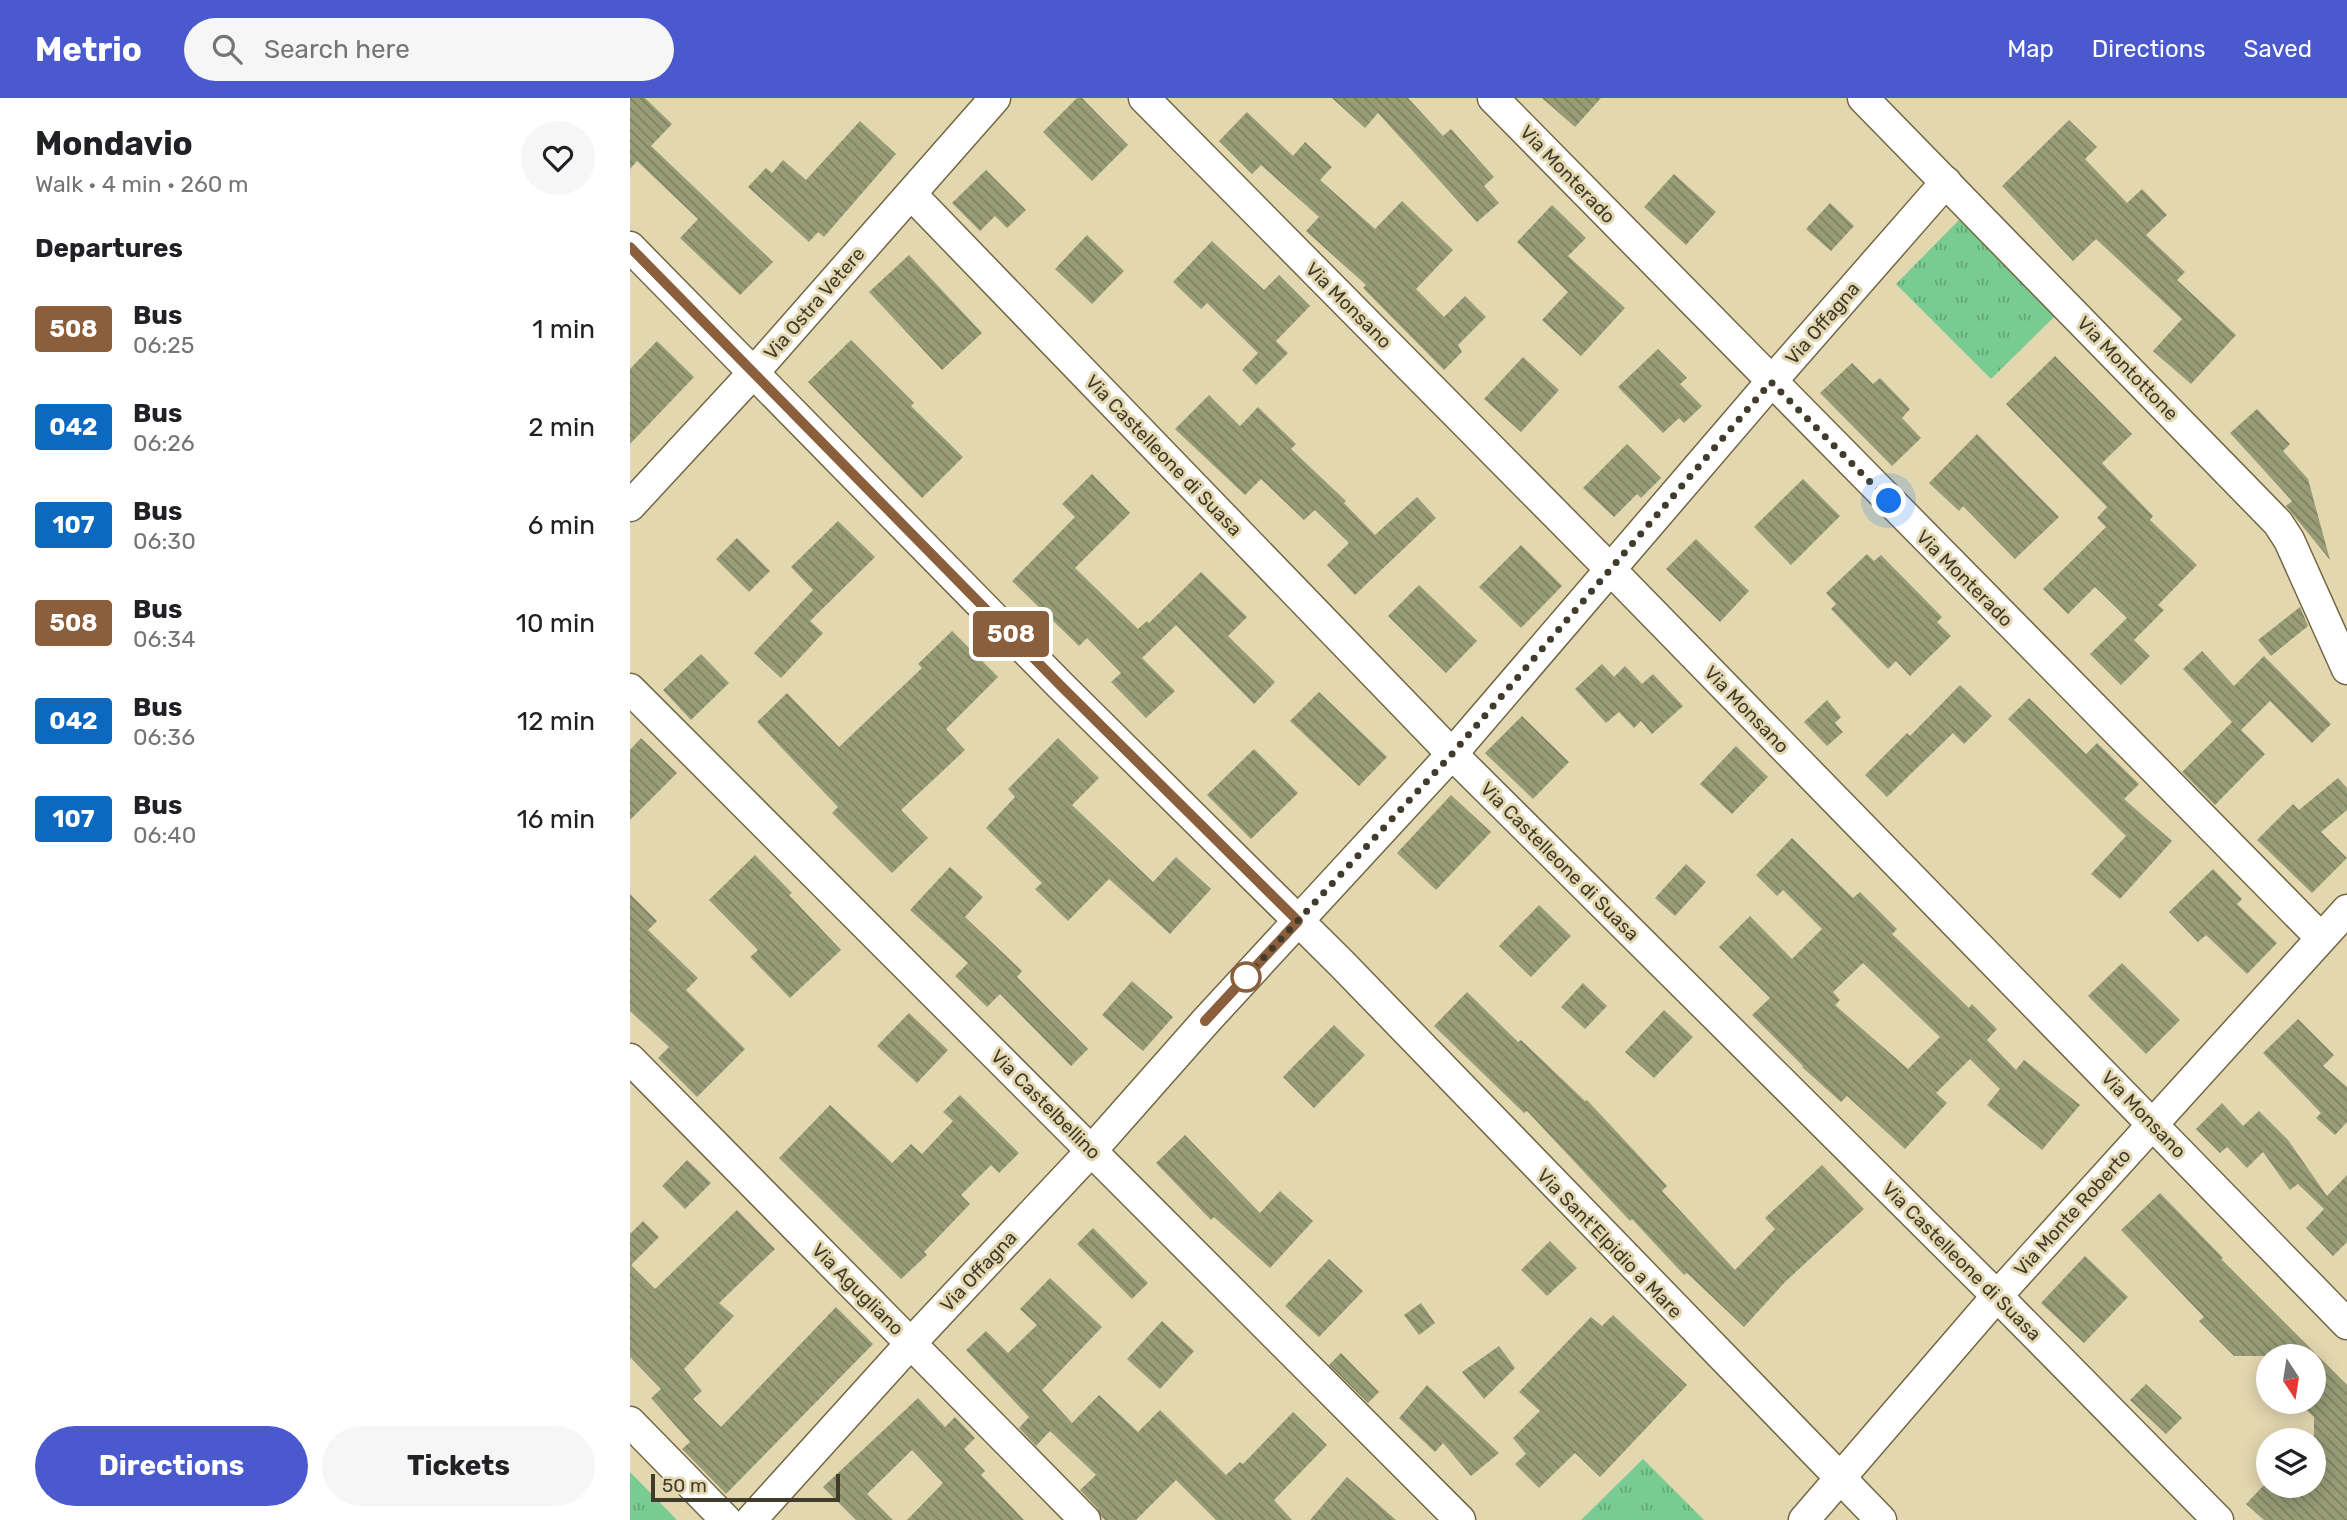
<!DOCTYPE html>
<meta charset="utf-8">
<style>
body{margin:0;font-family:Rubik,sans-serif;background:#f6f6f6;color:#202124;height:100vh;display:flex;flex-direction:column;font-size:26px;white-space:nowrap}
*{box-sizing:border-box;margin:0}
p{font-size:23px;color:#757577}
.icon{flex:none;width:38px;height:38px;fill:none;stroke:currentColor;stroke-width:2;stroke-linecap:round;stroke-linejoin:round}
.map{position:relative;flex:1;overflow:hidden}
.side{display:flex;flex-direction:column;background:#fff;width:630px}
.side>*{flex:none}
.badge{padding:0 14px;border-radius:5px;font-size:24px;line-height:46px}
.needle{width:46px;rotate:168deg}
.buttons{position:absolute;left:1626px;top:1246px;display:grid;gap:14px}
.buttons a{display:grid;place-items:center;width:70px;height:70px;border-radius:50%;background:#fff;box-shadow:0 4px 18px #0003;font-size:35px}
.scale{position:absolute;left:21px;bottom:18px;width:189px;box-sizing:border-box;padding-left:7px;border:4px solid #403b2b;border-top:0;font-size:19px;line-height:24px;white-space:nowrap;color:#403b2b;-webkit-text-stroke:5px #e3d7b0;paint-order:stroke}
.you{position:absolute;width:35px;height:35px;margin:-18px;border:5px solid #fff;border-radius:50%;background:#1a73e8;box-shadow:0 0 0 10px #1a73e833}
.map>.badge{position:absolute;translate:-50% -50%;box-shadow:0 0 0 4px #fff}
h2{padding:0 35px;font-size:26px;line-height:63px}
.round{display:grid;place-items:center;flex:none;width:74px;height:74px;border-radius:37px;background:#f6f6f6}
.summary{display:flex;align-items:center;justify-content:space-between;height:119px;padding:0 35px}
h1{font-size:33px;font-weight:700;line-height:52px}
.button{display:flex;gap:14px;margin-top:auto;padding:14px 35px}
.button a{flex:1;height:80px;border-radius:42px;background:#4a59ce;color:#fff;font-size:28px;font-weight:700;line-height:80px;text-align:center}
.button a+a{background:#f6f6f6;color:#202124}
ul{padding:0;list-style:none}
li{display:flex;align-items:center;gap:21px;height:98px;padding:0 35px}
li div{flex:1}
li b{display:block;font-size:26px}
li em{font-style:normal}
li .badge{min-width:77px;font-weight:700;text-align:center}
header{display:flex;align-items:center;gap:42px;box-sizing:border-box;height:98px;padding:0 35px;background:#4a59ce;color:#fff}
header strong{font-size:33px}
nav{display:flex;gap:38px;margin-inline-start:auto;font-size:24px}
.search{width:490px;height:63px;background:#f6f6f6;display:flex;align-items:center;gap:18px;box-sizing:border-box;padding:0 24px;border-radius:38px;color:#757577;font-size:26px}
main{display:flex;flex:1;min-height:0}
.map>svg:first-child{display:block}
.grass{fill:url(#grass-tufts)}
.building{fill:url(#building-back-hatch);fill-rule:evenodd}
.lines{fill:none;stroke-linecap:round;stroke-linejoin:round}
.minor-casing{stroke:#726744;stroke-width:33}
.minor{stroke:#fff;stroke-width:30}
.line-casing{stroke:#fff;stroke-width:16}
.line{stroke:#8b5e3c;stroke-width:10}
.walk{stroke:#403b2b;stroke-width:7;stroke-dasharray:0 12.6}
.stop-dot{fill:#fff;stroke:#8b5e3c;stroke-width:3.5}
.labels{text-anchor:middle;stroke-width:6;stroke-linejoin:round;paint-order:stroke}
.street-label{font-size:19px;fill:#403b2b;stroke:#e3d7b0}
</style>
<header>
<strong>Metrio</strong>
<div class="search"><svg class="icon" aria-label="search" viewBox="0 0 24 24"><circle cx="10" cy="10" r="6"/><path d="M15 15l6 6"/></svg>Search here</div>
<nav><a>Map</a><a>Directions</a><a>Saved</a></nav>
</header>
<main>
<section class="side">
<div class="summary"><div><h1>Mondavio</h1><p>Walk · 4 min · 260 m</p></div><a class="round"><svg class="icon" aria-label="heart" viewBox="0 0 24 24"><path d="M12 20l-8-8c-3-5 5-10 8-4 3-6 11-1 8 4z"/></svg></a></div>
<h2>Departures</h2>
<ul>
<li><span class="badge" style="background:#8b5e3c;color:#fff">508</span><div><b>Bus</b><p>06:25</p></div><em>1 min</em></li>
<li><span class="badge" style="background:#0c69bf;color:#fff">042</span><div><b>Bus</b><p>06:26</p></div><em>2 min</em></li>
<li><span class="badge" style="background:#0c69bf;color:#fff">107</span><div><b>Bus</b><p>06:30</p></div><em>6 min</em></li>
<li><span class="badge" style="background:#8b5e3c;color:#fff">508</span><div><b>Bus</b><p>06:34</p></div><em>10 min</em></li>
<li><span class="badge" style="background:#0c69bf;color:#fff">042</span><div><b>Bus</b><p>06:36</p></div><em>12 min</em></li>
<li><span class="badge" style="background:#0c69bf;color:#fff">107</span><div><b>Bus</b><p>06:40</p></div><em>16 min</em></li>
</ul>
<div class="button"><a>Directions</a><a>Tickets</a></div>
</section>
<div class="map">
<svg width="1717" height="1422" viewBox="0 0 1717 1422">
<defs>
<pattern id="grass-tufts" width="24" height="20" patternUnits="userSpaceOnUse" patternTransform="scale(1.75)"><rect width="24" height="20" fill="#78cc92"/><path d="M3 7l-1-3M5 7V3M7 7l1-3M15 17l-1-3M17 17v-4M19 17l1-3" fill="none" stroke="#64a777"/></pattern>
<pattern id="building-back-hatch" width="6" height="6" patternUnits="userSpaceOnUse" patternTransform="scale(1.75)"><rect width="6" height="6" fill="#989d77"/><path d="M-1 5l2 2M0 0l6 6M5-1l2 2" fill="none" stroke="#7d8162"/></pattern>
</defs>
<rect width="100%" height="100%" fill="#e3d7b0"/>
<!-- grass -->
<g class="grass">
<path d="M1329 122 1425 218 1361 281 1266 186Z"/>
<path d="M1013 1361 1074 1422H951Z"/>
<path d="M0 1374 47 1422H0Z"/>
</g>
<!-- building -->
<g class="building">
<path d="M0 0H15L42 26 21 48 143 164 110 197 50 140 68 121 7 63 0 71Z"/>
<path d="M447 0H452L498 47 462 83 413 34Z"/>
<path d="M702 0H778L813 38 821 31 864 79 854 88 869 105 847 124 748 15 735 30Z"/>
<path d="M912 0H971L945 29Z"/>
<path d="M617 14 663 58 675 44 702 69 690 82 745 131 772 103 823 152 786 191 814 219 835 198 856 219 828 247 832 254 814 272 733 190 736 187 676 133 689 119 631 67 622 76 589 43Z"/>
<path d="M1439 22 1467 49 1455 61 1497 105 1512 91 1537 117 1516 137 1555 174 1547 182 1606 237 1561 286 1523 253 1552 221 1466 141 1443 163 1372 88Z"/>
<path d="M230 23 266 56 194 139 188 134 179 144 118 89 136 70 142 75 153 62 176 82Z"/>
<path d="M356 72 396 112 377 130 365 118 350 133 322 105Z"/>
<path d="M1044 76 1086 114 1056 147 1014 109Z"/>
<path d="M1200 105 1224 128 1201 153 1176 131Z"/>
<path d="M922 107 956 140 938 158 995 210 951 258 912 222 938 194 887 144Z"/>
<path d="M457 137 494 173 462 206 425 171Z"/>
<path d="M582 143 634 192 649 177 680 208 646 243 658 255 626 287 612 272 628 255 577 205 571 211 543 184Z"/>
<path d="M279 157 352 235 312 272 239 194Z"/>
<path d="M221 242 284 305 281 308 333 359 292 400 178 284Z"/>
<path d="M27 243 64 279 0 346V271Z"/>
<path d="M1028 251 1057 280 1050 286 1072 308 1054 325 1049 320 1033 335 988 289Z"/>
<path d="M1425 258 1502 336 1472 365 1523 418 1520 422 1567 467 1528 507 1534 512 1504 542 1520 558 1491 587 1460 556 1497 520 1465 489 1438 516 1413 491 1476 429 1467 420 1477 409 1376 306Z"/>
<path d="M893 259 929 292 891 334 854 301Z"/>
<path d="M1222 265 1243 286 1250 280 1280 311 1272 320 1291 340 1262 368 1190 295Z"/>
<path d="M579 297 610 328 628 309 666 346 661 351 716 403 714 405 745 437 787 399 806 420 725 497 697 467 719 445 685 412 674 422 631 381 615 397 545 331Z"/>
<path d="M1627 311 1660 346 1653 353 1678 381 1700 462 1656 408 1662 403 1600 335Z"/>
<path d="M1347 336 1429 419 1385 461 1333 408 1329 413 1299 385Z"/>
<path d="M997 346 1031 380 1011 400 1007 396 984 419 953 390Z"/>
<path d="M462 376 500 415 445 470 508 531 517 523 519 525 571 474 617 519 598 538 645 584 624 606 546 527 512 560 545 593 516 620 481 584 491 575 457 540 449 548 382 483 445 419 432 406Z"/>
<path d="M1173 381 1210 418 1161 467 1124 429Z"/>
<path d="M208 423 245 459 180 523 193 535 151 580 124 555 183 492 161 469Z"/>
<path d="M107 440 140 473 119 494 86 461Z"/>
<path d="M1066 441 1119 493 1090 524 1036 471Z"/>
<path d="M891 447 932 488 891 530 849 489Z"/>
<path d="M1237 456 1244 463 1251 457 1312 519 1307 524 1321 538 1280 578 1266 563 1258 571 1201 511 1206 506 1196 495Z"/>
<path d="M789 487 847 543 816 575 758 518Z"/>
<path d="M1670 509 1678 528 1641 558 1628 542Z"/>
<path d="M322 533 368 579 316 631 335 652 271 712 298 740 262 775 202 715 208 709 127 624 157 595 209 649 292 570 288 566Z"/>
<path d="M1572 553 1604 588 1634 558 1701 626 1682 645 1640 603 1611 632 1635 656 1585 707 1552 674 1602 624 1553 571Z"/>
<path d="M71 556 99 585 61 622 33 592Z"/>
<path d="M972 566 984 579 995 568 1012 586 1023 576 1053 608 1022 636 1011 623 1004 630 989 614 976 625 945 591Z"/>
<path d="M1330 587 1362 618 1334 646 1323 635 1257 699 1235 677 1277 635 1280 638Z"/>
<path d="M689 594 757 659 729 688 660 623Z"/>
<path d="M1399 600 1456 656 1467 645 1509 686 1494 701 1542 743 1490 801 1461 776 1496 738 1378 621Z"/>
<path d="M1197 602 1211 619 1205 625 1213 634 1197 648 1174 624Z"/>
<path d="M892 618 939 664 903 701 855 655Z"/>
<path d="M11 640 47 675 0 722V652Z"/>
<path d="M428 640 469 680 442 707 523 784 546 759 581 791 540 836 479 781 438 823 405 791 412 785 356 730 385 699 378 691Z"/>
<path d="M1106 648 1138 679 1102 716 1070 686Z"/>
<path d="M624 651 668 695 621 741 577 697Z"/>
<path d="M1708 680 1717 690V712L1691 734 1717 760 1682 795 1627 742 1663 706 1669 712Z"/>
<path d="M821 697 861 734 806 792 767 755Z"/>
<path d="M1162 740 1223 800 1230 794 1267 831 1262 836 1339 910 1342 906 1367 931 1357 942 1386 972 1394 962 1450 1007 1412 1052 1357 1007 1370 991 1340 961 1306 995 1317 1005 1275 1051 1217 998 1211 1004 1172 969 1173 968 1122 917 1140 900 1089 849 1120 818 1162 861 1192 831 1153 792 1147 798 1126 777ZM1233 865 1310 939 1278 971 1205 907 1210 902 1203 894Z"/>
<path d="M125 757 162 795 159 797 211 852 160 900 120 859 128 852 79 802Z"/>
<path d="M1056 766 1076 784 1045 818 1025 800Z"/>
<path d="M320 769 353 799 335 819 392 873 387 879 458 951 441 968 370 896 357 909 325 878 338 865 280 812Z"/>
<path d="M1583 771 1612 801 1607 806 1647 845 1617 876 1576 837 1568 844 1539 814Z"/>
<path d="M0 796 27 823 18 832 68 880 56 892 115 951 67 999 28 960 39 949 0 913Z"/>
<path d="M909 807 941 838 901 879 869 848Z"/>
<path d="M1492 865 1550 922 1516 956 1458 898Z"/>
<path d="M502 883 543 919 513 953 472 917Z"/>
<path d="M953 885 977 908 955 931 931 909Z"/>
<path d="M837 894 888 944 891 942 955 1003 957 1002 1037 1088 1032 1093 1105 1172 1145 1131 1135 1120 1192 1067 1234 1111 1156 1183 1114 1229 1057 1175 1054 1177 1002 1121 1000 1123 897 1013 894 1015 804 928Z"/>
<path d="M1034 912 1063 939 1024 980 995 954Z"/>
<path d="M279 915 318 952 287 985 247 948Z"/>
<path d="M1668 921 1704 957 1693 968 1717 989V1024L1705 1037 1686 1020 1691 1015 1633 955Z"/>
<path d="M704 927 735 957 684 1010 653 979Z"/>
<path d="M330 997 389 1055 369 1075 361 1067 331 1097 340 1106 294 1154 297 1157 271 1181 149 1060 200 1007 262 1065 281 1046 292 1056 323 1023 313 1014Z"/>
<path d="M1592 1005 1613 1028 1629 1013 1658 1042 1697 1098 1717 1077V1144L1703 1158 1676 1130 1694 1111 1668 1086 1660 1092 1633 1054 1617 1070 1597 1049 1590 1055 1566 1031Z"/>
<path d="M555 1037 630 1115 650 1093 683 1123 640 1170 584 1119 581 1122 526 1065Z"/>
<path d="M57 1062 81 1085 55 1111 32 1088Z"/>
<path d="M1530 1095 1593 1160 1591 1161 1717 1287V1422H1634L1616 1406 1633 1388H1684V1319L1668 1304H1684V1258H1604L1569 1223 1574 1219 1491 1132Z"/>
<path d="M107 1112 145 1151 89 1205 104 1218 54 1271 72 1293 63 1301 91 1329 206 1209 243 1246 96 1396 52 1351 60 1344 21 1300 31 1291 0 1259V1136L13 1123 29 1139 1 1167 25 1191Z"/>
<path d="M463 1130 518 1185 502 1201 447 1146Z"/>
<path d="M920 1143 947 1170 917 1198 891 1172Z"/>
<path d="M1455 1158 1498 1199 1454 1245 1411 1205Z"/>
<path d="M699 1161 733 1193 689 1239 655 1208Z"/>
<path d="M420 1180 472 1229 412 1292 442 1325 469 1297 508 1334 530 1312 596 1377 610 1364 613 1366 663 1314 697 1347 644 1402 662 1422H586L546 1382 506 1422H475L472 1419 467 1410 450 1392 466 1377 420 1333 406 1348 389 1330 399 1319 336 1252 356 1233 378 1255 407 1227 390 1211Z"/>
<path d="M791 1205 805 1225 789 1237 774 1217Z"/>
<path d="M983 1217 1057 1287 970 1379 945 1355 909 1390 885 1366 896 1356 883 1340 910 1313 889 1294 961 1219 972 1228Z"/>
<path d="M532 1223 564 1253 530 1291 497 1261Z"/>
<path d="M869 1248 885 1270 854 1301 832 1274Z"/>
<path d="M711 1255 749 1294 738 1305 699 1267Z"/>
<path d="M1516 1286 1552 1320 1536 1336 1500 1302Z"/>
<path d="M797 1287 869 1355 841 1378 813 1345 805 1354 769 1320Z"/>
<path d="M288 1300 315 1329 325 1319 345 1340 334 1351 355 1373 351 1377 394 1422H277L313 1385 282 1352 237 1396 263 1422H226L193 1389Z"/>
<path d="M717 1379 766 1422H680Z"/>
</g>
<g class="lines">
<defs>
<g id="minor">
<path d="M514 0 981 472 1717 1226"/>
<path d="M863 0 1691 840"/>
<path d="M1233 0 1648 425 1659 442 1717 571"/>
<path d="M281 96 822 656 1367 1198 1588 1422"/>
<path d="M0 149 431 588 711 865 1251 1422"/>
<path d="M0 408 124 274 365 0"/>
<path d="M0 591 830 1422"/>
<path d="M0 961 455 1422"/>
<path d="M0 1324 96 1422"/>
<path d="M121 1422 281 1245 462 1052 575 924 822 656 1141 284 1316 84"/>
<path d="M1174 1422 1367 1198 1717 812"/>
</g>
</defs>
<!-- minor casing -->
<use href="#minor" class="minor-casing"/>
<!-- minor -->
<use href="#minor" class="minor"/>
</g>
<g class="lines">
<defs>
<path id="line" d="M0 149 431 588 668 823 575 923"/>
</defs>
<!-- line casing -->
<use href="#line" class="line-casing"/>
<!-- line -->
<use href="#line" class="line"/>
<!-- walk -->
<path class="walk" d="M616 879 612 883 822 656 1141 284 1259 403"/>
</g>
<!-- markers -->
<circle class="stop-dot" cx="616" cy="879" r="14"/>
<g class="labels">
<!-- street labels -->
<g class="street-label">
<text transform="translate(938 76) rotate(46)" y="7">Via Monterado</text>
<text transform="translate(184 205) rotate(-49)" y="7">Via Ostra Vetere</text>
<text transform="translate(719 207) rotate(45)" y="7">Via Monsano</text>
<text transform="translate(1192 225) rotate(-49)" y="7">Via Offagna</text>
<text transform="translate(1498 270) rotate(46)" y="7">Via Montottone</text>
<text transform="translate(534 357) rotate(46)" y="7">Via Castelleone di Suasa</text>
<text transform="translate(1335 480) rotate(45)" y="7">Via Monterado</text>
<text transform="translate(1117 611) rotate(46)" y="7">Via Monsano</text>
<text transform="translate(930 763) rotate(45)" y="7">Via Castelleone di Suasa</text>
<text transform="translate(416 1006) rotate(45)" y="7">Via Castelbellino</text>
<text transform="translate(1514 1016) rotate(46)" y="7">Via Monsano</text>
<text transform="translate(1442 1114) rotate(-48)" y="7">Via Monte Roberto</text>
<text transform="translate(980 1145) rotate(46)" y="7">Via Sant'Elpidio a Mare</text>
<text transform="translate(1332 1163) rotate(45)" y="7">Via Castelleone di Suasa</text>
<text transform="translate(348 1173) rotate(-47)" y="7">Via Offagna</text>
<text transform="translate(228 1191) rotate(45)" y="7">Via Agugliano</text>
</g>
</g>
</svg>
<div class="buttons">
<a><svg class="needle" viewBox="-14 -14 28 28"><path d="M0-13l5 13h-10z" fill="#e53935"/><path d="M0 13l5-13h-10z" fill="#757577"/></svg></a>
<a><svg class="icon" aria-label="layers" viewBox="0 0 24 24"><path d="M12 4l9 5-9 5-9-5zM3 14l9 5 9-5"/></svg></a>
</div>
<div class="scale">50 m</div>
<div class="you" style="left:1259px;top:403px"></div>
<b class="badge" style="left:381px;top:536px;background:#8b5e3c;color:#fff">508</b>
</div>
</main>
